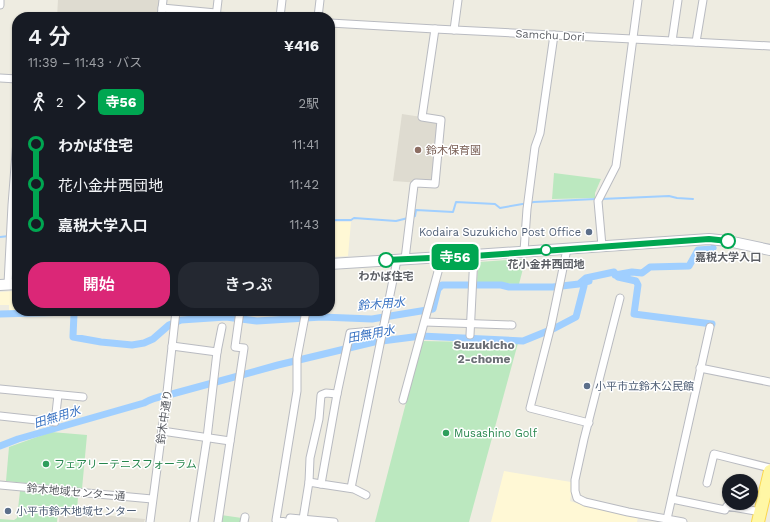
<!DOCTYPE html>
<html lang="ja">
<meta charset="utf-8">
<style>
body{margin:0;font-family:"Work Sans","Noto Sans JP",sans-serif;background:#242831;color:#f1f3f6;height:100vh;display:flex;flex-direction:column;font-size:15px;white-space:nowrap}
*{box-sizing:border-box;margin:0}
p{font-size:13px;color:#9ea1a6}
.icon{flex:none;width:22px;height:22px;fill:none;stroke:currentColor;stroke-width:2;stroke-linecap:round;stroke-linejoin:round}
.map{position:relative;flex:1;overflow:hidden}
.drawer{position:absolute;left:12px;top:12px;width:323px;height:304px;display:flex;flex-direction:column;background:#171b24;border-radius:16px;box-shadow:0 1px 3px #0004}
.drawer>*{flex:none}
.badge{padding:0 8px;border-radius:6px;font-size:14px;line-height:26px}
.controls{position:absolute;left:722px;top:474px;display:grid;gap:8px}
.controls a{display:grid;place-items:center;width:36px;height:36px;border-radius:50%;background:#171b24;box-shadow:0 1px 3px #0004;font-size:20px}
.map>.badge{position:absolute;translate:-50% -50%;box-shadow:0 0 0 2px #fff}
.legs{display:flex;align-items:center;gap:6px;height:44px;padding:0 16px;font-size:13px}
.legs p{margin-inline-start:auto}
.headline{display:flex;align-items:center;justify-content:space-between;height:68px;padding:0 16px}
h1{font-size:22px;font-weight:600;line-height:30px}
.button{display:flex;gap:8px;margin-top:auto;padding:8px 16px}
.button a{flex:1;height:46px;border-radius:16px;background:#db2777;color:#fff;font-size:16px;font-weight:600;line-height:46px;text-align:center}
.button a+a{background:#242831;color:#f1f3f6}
ul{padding:0 16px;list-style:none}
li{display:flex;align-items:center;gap:14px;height:40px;font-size:15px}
li i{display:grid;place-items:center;width:6px;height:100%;margin:0 5px;background:currentColor}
li i::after{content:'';width:10px;height:10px;margin:-5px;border:3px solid;border-radius:50%;background:#171b24}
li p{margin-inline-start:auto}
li:first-child i{background:linear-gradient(#0000 50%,currentColor 0)}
li:last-child i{background:linear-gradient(currentColor 50%,#0000 0)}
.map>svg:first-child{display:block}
.commercial{fill:#fff8d5}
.education{fill:#dedbd0}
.green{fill:#bbe8bf}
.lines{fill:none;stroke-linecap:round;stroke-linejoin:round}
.stream{stroke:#a0cfff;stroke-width:2}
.canal{stroke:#a0cfff;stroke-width:7}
.minor-casing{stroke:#b9bbc1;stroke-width:9}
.secondary-casing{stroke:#babdc4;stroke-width:12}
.primary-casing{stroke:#fbd74d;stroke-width:14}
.minor{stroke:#fff;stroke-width:7}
.secondary{stroke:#fff;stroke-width:10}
.primary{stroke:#fff7a5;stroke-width:12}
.line-1-casing{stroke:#fff;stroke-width:9}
.line-1{stroke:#00a651;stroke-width:6}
.education-dot{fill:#8d6e63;stroke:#fff;stroke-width:1.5}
.service-dot{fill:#5c6f8a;stroke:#fff;stroke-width:1.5}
.stop-1-dot{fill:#fff;stroke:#00a651;stroke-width:2}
.leisure-dot{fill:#2e9e5b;stroke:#fff;stroke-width:1.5}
.labels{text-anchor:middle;stroke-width:3;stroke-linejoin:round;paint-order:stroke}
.street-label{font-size:11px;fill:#5a5d63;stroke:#fff}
.education-label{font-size:11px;fill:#785e54;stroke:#fff;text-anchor:start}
.service-label{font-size:11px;fill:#4e5e75;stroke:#fff;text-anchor:start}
.stop-label{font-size:11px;font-weight:bold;fill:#5a5d63;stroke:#fff}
.leisure-label{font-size:11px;fill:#27864d;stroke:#fff;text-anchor:start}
.water-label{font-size:12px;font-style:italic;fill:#3872c2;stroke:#fff}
.neighbourhood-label{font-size:12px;font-weight:bold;fill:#6b6f76;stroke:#fff}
</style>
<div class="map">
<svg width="770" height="522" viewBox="0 0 770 522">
<rect width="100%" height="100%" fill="#eeece1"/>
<!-- commercial -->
<g class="commercial">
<path d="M330 222H351L348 256 330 257Z"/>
<path d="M17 291V311H40L9 312V305H0V292Z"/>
<path d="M504 471 571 482 572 489 570 501 586 506 638 517 637 522H491Z"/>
</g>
<!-- education -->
<g class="education">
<path d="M58 0H164L163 17H57Z"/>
<path d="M402 114 441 120 435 184 393 181Z"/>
<path d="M60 511 145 519 144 522H59Z"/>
</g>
<!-- green -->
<g class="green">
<path d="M554 173 601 179 595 193V198L552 199Z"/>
<path d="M522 259 525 261 519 284 477 283 478 264 479 262Z"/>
<path d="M422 341 518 343 469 522H375Z"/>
<path d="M51 432 87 435 82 489 6 481 9 447Z"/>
<path d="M20 491 78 497 77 511 59 510 58 511 57 522H0V519L14 520 17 518Z"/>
<path d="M221 515 242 518V522H220Z"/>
</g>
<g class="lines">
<!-- stream -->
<g class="stream">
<path d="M601 199 669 196 677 198 693 199"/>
<path d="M412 217 415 216 416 210 453 212 456 202 495 204 500 208 534 202 596 199"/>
<path d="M330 220H351L354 218 396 221 408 218"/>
<path d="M0 237 9 236"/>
</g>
<!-- canal -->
<g class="canal">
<path d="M615 275 632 272 642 273 650 267 689 266 698 250 712 249 713 248"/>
<path d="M0 314 72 312 74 314 73 336V337L101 342 132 345 144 343 153 339 169 325 181 320 226 317 257 321 322 317 372 319 433 309 438 289 442 285H501L509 287H553L579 284 586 278 614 272 618 277 636 281 638 285 634 314 712 324"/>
<path d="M0 446 18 439 144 403C152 398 162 396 172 394L278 365 374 342 421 336 523 341 555 328 576 317 585 282 589 281"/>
</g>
<defs>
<g id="minor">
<path d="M0 5V0"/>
<path d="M162 8 216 13"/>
<path d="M216 16 234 17"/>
<path d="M161 17 163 0"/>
<path d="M216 17 218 0"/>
<path d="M280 17 282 0"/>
<path d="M318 17 320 0"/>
<path d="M330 23 435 29 672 41 770 46"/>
<path d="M454 30 458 0"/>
<path d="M672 41 678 0"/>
<path d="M696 42 703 0"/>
<path d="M0 78 17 79"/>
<path d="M602 246 598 201 616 166 638 0"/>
<path d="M567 249 551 326 530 408 589 423"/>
<path d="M524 251 527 209 535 147 540 133 554 35"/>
<path d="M405 259 414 185 416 183 435 184 441 120 422 117 435 29"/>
<path d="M8 284 12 205 17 140"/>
<path d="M620 298 584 439 575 480V491L577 498 585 502 628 512 683 522"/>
<path d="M425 322 512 325"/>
<path d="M470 335 474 255"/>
<path d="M172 346 217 352 222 327"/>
<path d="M700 368 770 382"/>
<path d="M0 389 83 397"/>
<path d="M403 400 442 257"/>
<path d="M0 416 55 422 58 395"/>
<path d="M162 431 230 441"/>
<path d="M309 482 310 458 319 419 321 395 326 393 337 394"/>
<path d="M707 483 714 454 770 468"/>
<path d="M0 485 152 499"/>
<path d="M351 488 397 260"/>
<path d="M366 495 354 489 321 484 337 394 350 333 384 330"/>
<path d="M672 499 725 510 727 506 761 512"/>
<path d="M303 519 309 482 321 484"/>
<path d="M667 519 710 327"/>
<path d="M150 522 167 392 176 311"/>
<path d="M194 522 207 438 217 352"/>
<path d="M218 522 244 348 235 347 240 311"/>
<path d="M244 522 245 517"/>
<path d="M285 522 276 520 297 391V358L306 311"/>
<path d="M289 522 290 518 334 522"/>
</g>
<g id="secondary">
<path d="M330 264 474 255 709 239 728 241 770 250"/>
<path d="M0 285 17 284"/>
</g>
<path id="primary" d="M758 522 770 471"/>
</defs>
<!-- minor casing -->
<use href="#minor" class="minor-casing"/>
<!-- secondary casing -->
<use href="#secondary" class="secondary-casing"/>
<!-- primary casing -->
<use href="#primary" class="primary-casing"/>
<!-- minor -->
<use href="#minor" class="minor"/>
<!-- secondary -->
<use href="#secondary" class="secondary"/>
<!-- primary -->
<use href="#primary" class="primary"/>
</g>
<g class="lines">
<defs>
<path id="line-1" d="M386 260 474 256 709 239 728 241"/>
</defs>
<!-- line-1 casing -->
<use href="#line-1" class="line-1-casing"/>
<!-- line-1 -->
<use href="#line-1" class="line-1"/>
</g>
<!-- markers -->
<circle class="education-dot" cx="418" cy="150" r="4"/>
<g class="service-dot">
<circle cx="589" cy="232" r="4"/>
<circle cx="587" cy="386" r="4"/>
<circle cx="8" cy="511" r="4"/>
</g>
<g class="stop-1-dot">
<circle cx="728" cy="241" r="7"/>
<circle cx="546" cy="250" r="5"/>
<circle cx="386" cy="260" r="7"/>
</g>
<g class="leisure-dot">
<circle cx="446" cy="433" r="4"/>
<circle cx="46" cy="464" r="4"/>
</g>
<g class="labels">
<!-- street labels -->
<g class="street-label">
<text transform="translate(550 35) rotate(3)" y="4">Samchu Dori</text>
<text transform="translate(164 417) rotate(-82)" y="4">鈴木中通り</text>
<text transform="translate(76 492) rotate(5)" y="4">鈴木地域センター通</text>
</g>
<!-- education labels -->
<g class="education-label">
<text x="426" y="154">鈴木保育園</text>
</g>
<!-- service labels -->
<g class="service-label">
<text x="581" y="236" text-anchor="end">Kodaira Suzukicho Post Office</text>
<text x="595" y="390">小平市立鈴木公民館</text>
<text x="16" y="515">小平市鈴木地域センター</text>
</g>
<!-- stop labels -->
<g class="stop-label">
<text x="728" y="261">嘉税大学入口</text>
<text x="546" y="268">花小金井西団地</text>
<text x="386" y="280">わかば住宅</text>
</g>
<!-- leisure labels -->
<g class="leisure-label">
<text x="454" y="437">Musashino Golf</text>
<text x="54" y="468">フェアリーテニスフォーラム</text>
</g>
<!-- water labels -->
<g class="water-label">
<text transform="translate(381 304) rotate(-5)" y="4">鈴木用水</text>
<text transform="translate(371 334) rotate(-11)" y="4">田無用水</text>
<text transform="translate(57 417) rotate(-17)" y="4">田無用水</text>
</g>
<!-- neighbourhood labels -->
<g class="neighbourhood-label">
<text x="484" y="349">Suzukicho<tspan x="484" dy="14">2-chome</tspan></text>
</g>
</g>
</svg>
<div class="controls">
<a><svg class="icon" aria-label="layers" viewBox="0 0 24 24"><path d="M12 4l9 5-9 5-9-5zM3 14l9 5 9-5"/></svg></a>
</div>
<b class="badge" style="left:455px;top:257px;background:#00a651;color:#fff">寺56</b>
<section class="drawer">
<div class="headline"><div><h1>4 分</h1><p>11:39 – 11:43 · バス</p></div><b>¥416</b></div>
<div class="legs"><svg class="icon" aria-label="walk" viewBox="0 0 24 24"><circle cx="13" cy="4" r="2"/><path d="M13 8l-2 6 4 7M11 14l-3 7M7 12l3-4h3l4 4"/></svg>2<svg class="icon" aria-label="forward" viewBox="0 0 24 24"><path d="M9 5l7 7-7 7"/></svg><b class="badge" style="background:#00a651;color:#fff">寺56</b><p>2駅</p></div>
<ul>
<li><i style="color:#00a651"></i><b>わかば住宅</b><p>11:41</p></li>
<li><i style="color:#00a651"></i><span>花小金井西団地</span><p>11:42</p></li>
<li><i style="color:#00a651"></i><b>嘉税大学入口</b><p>11:43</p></li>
</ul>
<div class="button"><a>開始</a><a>きっぷ</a></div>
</section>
</div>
